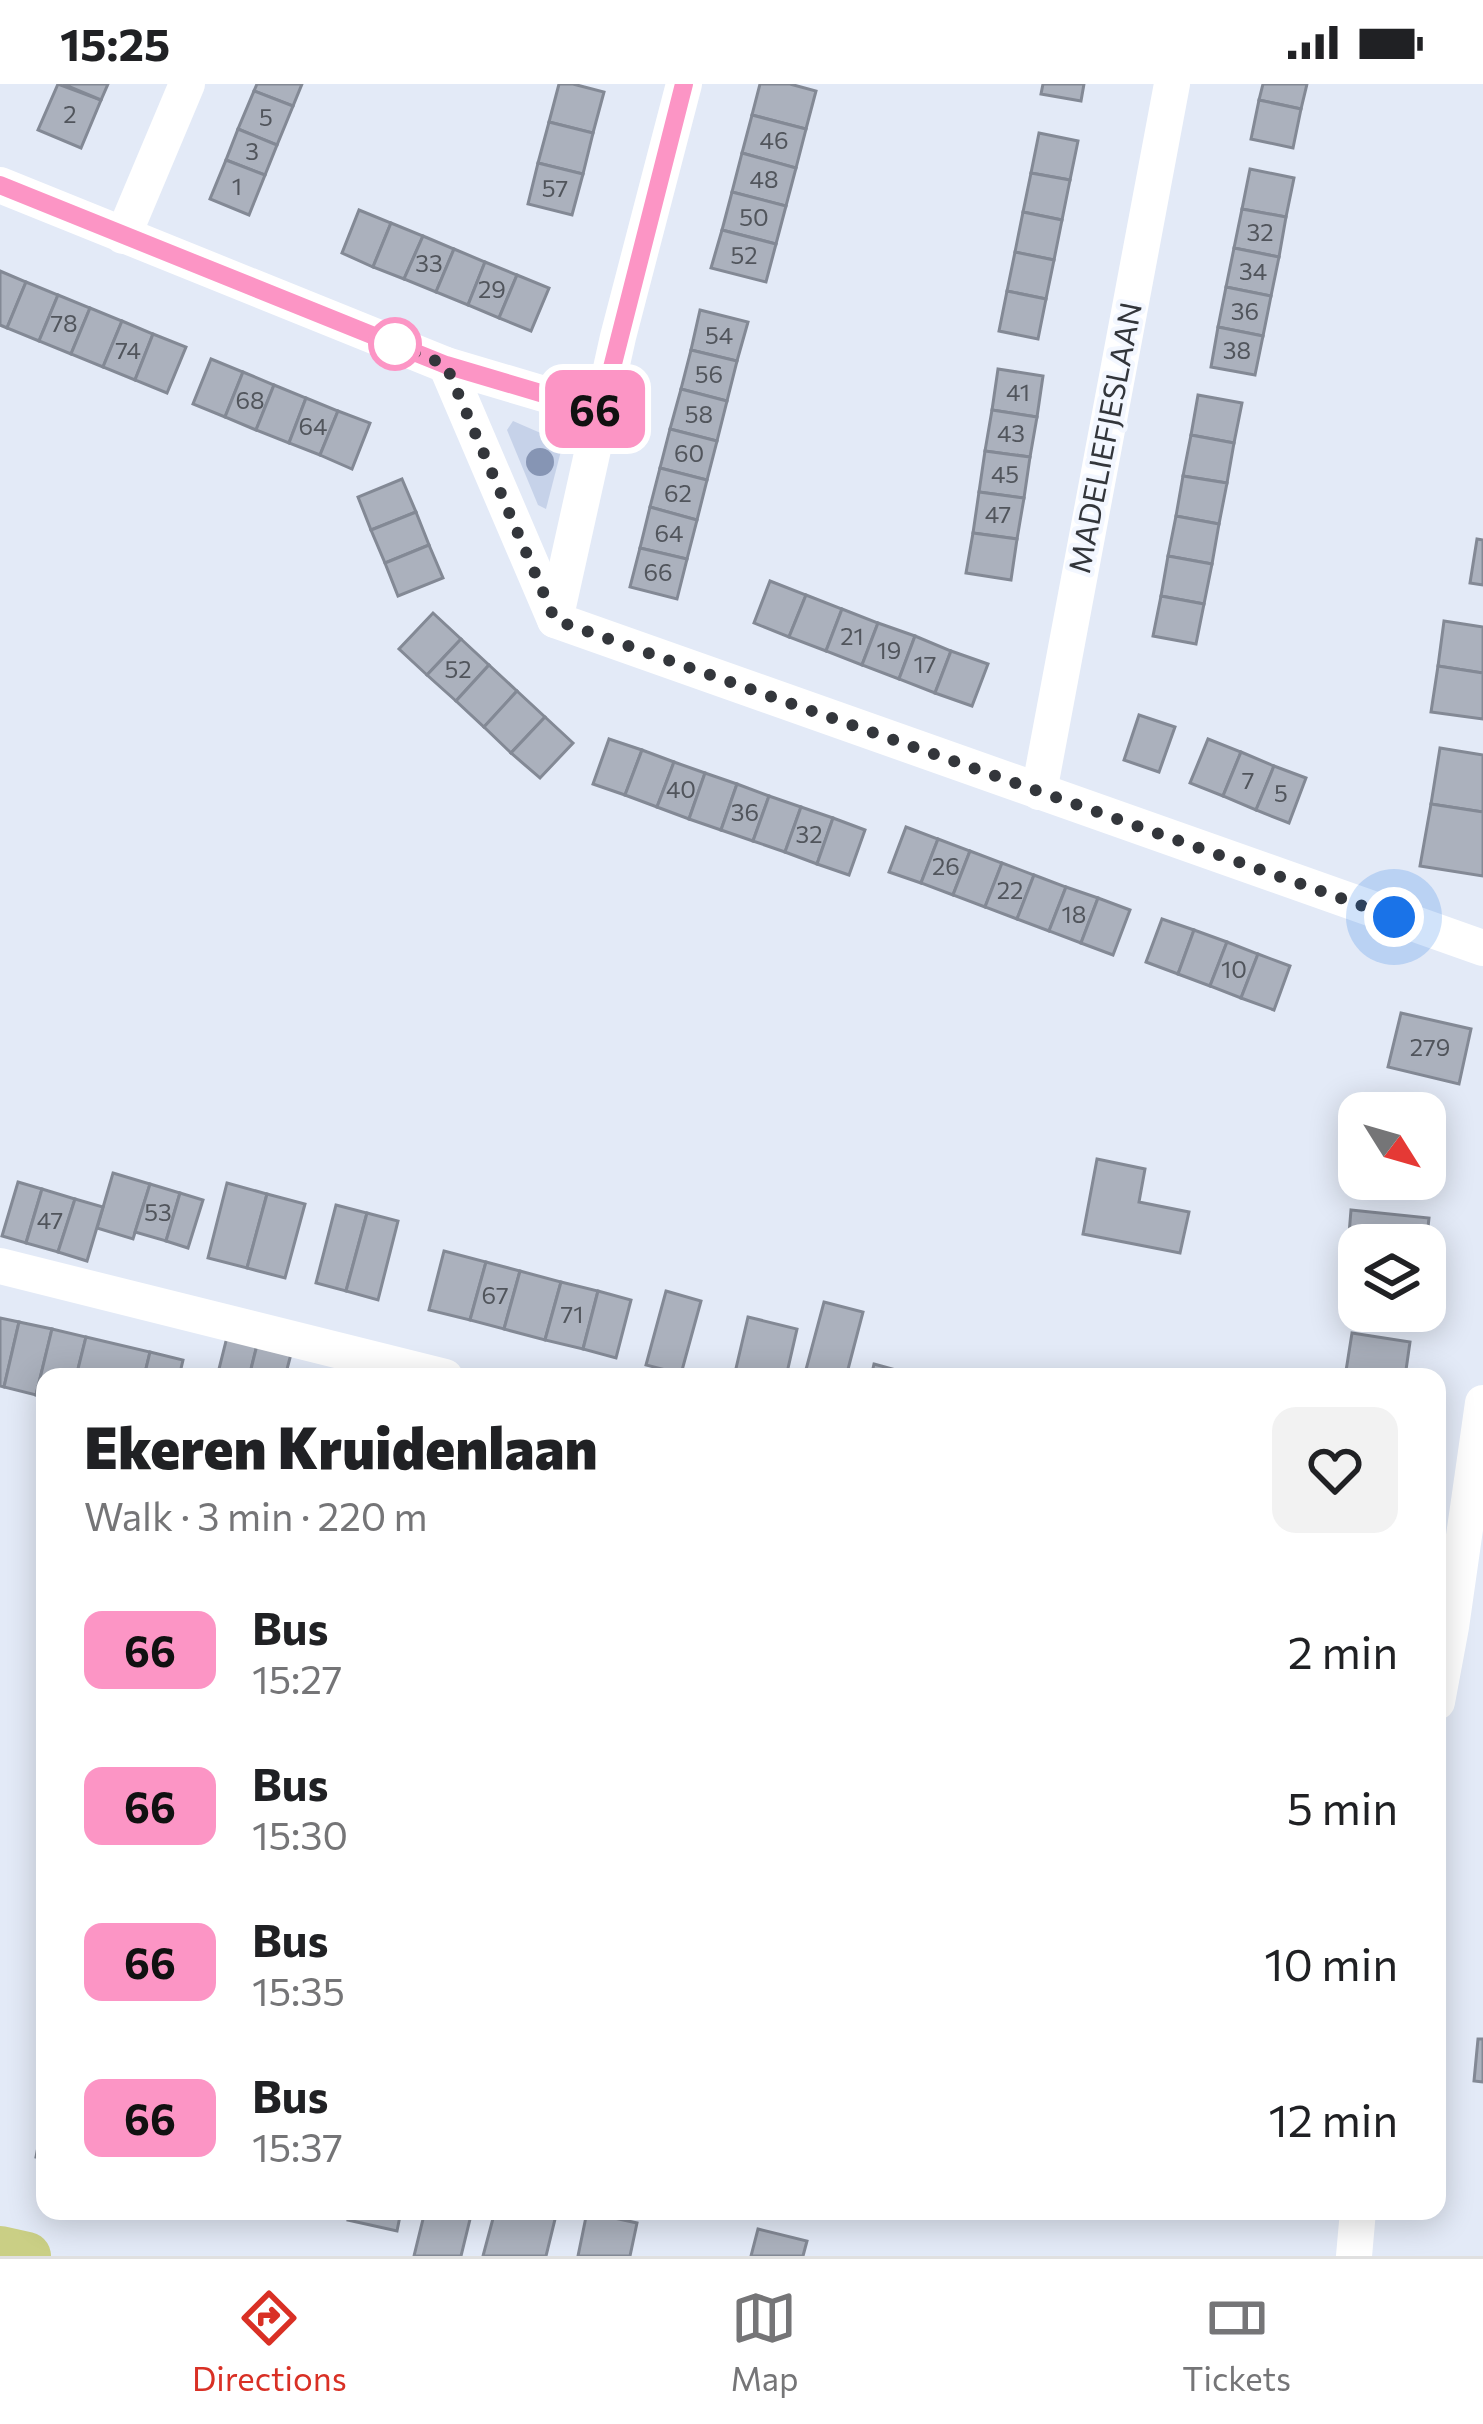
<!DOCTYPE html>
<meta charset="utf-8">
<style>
body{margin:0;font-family:Commissioner,sans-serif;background:#f2f2f2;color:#202124;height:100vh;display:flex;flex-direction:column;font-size:45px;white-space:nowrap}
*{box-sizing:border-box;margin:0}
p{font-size:39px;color:#757577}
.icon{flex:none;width:66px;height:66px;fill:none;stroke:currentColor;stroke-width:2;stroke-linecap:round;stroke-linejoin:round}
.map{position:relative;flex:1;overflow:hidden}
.sheet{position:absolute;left:36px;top:1284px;width:1410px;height:852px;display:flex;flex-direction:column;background:#fff;border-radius:24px;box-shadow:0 6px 30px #0003}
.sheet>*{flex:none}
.badge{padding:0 24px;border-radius:18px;font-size:42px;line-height:78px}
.needle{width:78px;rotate:127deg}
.buttons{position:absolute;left:1338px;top:1008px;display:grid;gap:24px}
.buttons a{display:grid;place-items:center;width:108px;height:108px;border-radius:24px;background:#fff;box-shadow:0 6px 30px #0003;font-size:60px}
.you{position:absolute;width:60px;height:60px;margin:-30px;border:9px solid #fff;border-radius:50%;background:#1a73e8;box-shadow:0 0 0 18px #1a73e833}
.map>.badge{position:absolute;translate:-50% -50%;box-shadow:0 0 0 6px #fff}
.round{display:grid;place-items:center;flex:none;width:126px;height:126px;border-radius:24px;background:#f2f2f2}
.overview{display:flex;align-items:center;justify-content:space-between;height:204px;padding:0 48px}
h1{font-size:57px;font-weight:800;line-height:90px}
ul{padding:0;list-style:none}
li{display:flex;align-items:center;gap:36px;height:156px;padding:0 48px}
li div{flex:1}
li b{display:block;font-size:45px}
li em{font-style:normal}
li .badge{min-width:132px;font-weight:700;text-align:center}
.status{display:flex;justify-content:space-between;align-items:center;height:84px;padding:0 60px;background:#fff;direction:ltr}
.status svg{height:33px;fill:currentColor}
.tabs{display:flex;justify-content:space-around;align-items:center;height:168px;border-top:3px solid #e0e0e0;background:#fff;font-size:33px;color:#757577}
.tabs a{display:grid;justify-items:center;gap:6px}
.tabs .active{color:#d93025}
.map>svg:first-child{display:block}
.green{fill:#c6d2e9}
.building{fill:#abb1bd;stroke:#838995;stroke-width:3}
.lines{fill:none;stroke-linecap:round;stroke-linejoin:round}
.minor{stroke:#fff;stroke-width:36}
.major{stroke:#cacf85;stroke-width:48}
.tree{fill:#8695b4}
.line-casing{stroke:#fff;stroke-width:27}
.line{stroke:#fc95c5;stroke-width:18}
.walk{stroke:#33363b;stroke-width:12;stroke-dasharray:0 21.6}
.stop-dot{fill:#fff;stroke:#fc95c5;stroke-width:6}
.labels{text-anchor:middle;stroke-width:9;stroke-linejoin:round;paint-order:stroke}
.number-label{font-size:24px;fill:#51555c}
.street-label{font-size:30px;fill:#33363b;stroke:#f3f7ff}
</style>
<div class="status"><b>15:25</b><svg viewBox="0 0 49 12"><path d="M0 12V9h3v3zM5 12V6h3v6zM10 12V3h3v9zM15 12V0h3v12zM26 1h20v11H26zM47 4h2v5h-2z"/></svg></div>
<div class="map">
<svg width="1483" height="2172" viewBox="0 0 1483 2172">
<rect width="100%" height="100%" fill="#e3eaf7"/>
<!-- green -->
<path class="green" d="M513 337 559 357 562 363 546 425 538 421 507 346Z"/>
<!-- building -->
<g class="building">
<path d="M58 0 101 16 81 64 38 46Z"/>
<path d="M63 0H108L101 16Z"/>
<path d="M257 0H302L293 22 254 7Z"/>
<path d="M559 0H573L604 8 593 49 549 38Z"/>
<path d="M760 0H790L816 7 806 45 752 31Z"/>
<path d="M1043 0H1084L1081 17 1041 10Z"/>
<path d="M1263 0H1307L1301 25 1259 16Z"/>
<path d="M254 7 293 22 277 61 238 45Z"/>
<path d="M1259 16 1301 25 1293 64 1251 55Z"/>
<path d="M752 31 806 45 796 84 742 69Z"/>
<path d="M549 38 593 49 583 90 538 79Z"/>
<path d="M238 45 277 61 265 91 226 76Z"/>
<path d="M1039 49 1078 57 1070 96 1031 89Z"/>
<path d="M742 69 796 84 786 122 732 108Z"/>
<path d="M226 76 265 91 249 131 210 115Z"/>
<path d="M538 79 583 90 572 131 528 120Z"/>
<path d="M1250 85 1294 94 1286 133 1242 125Z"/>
<path d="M1031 89 1070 96 1062 136 1023 128Z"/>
<path d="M732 108 786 122 776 160 722 146Z"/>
<path d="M1242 125 1286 133 1279 173 1234 164Z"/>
<path d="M359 126 391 139 373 183 342 169Z"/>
<path d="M1023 128 1062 136 1054 176 1015 168Z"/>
<path d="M391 139 423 152 404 195 373 183Z"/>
<path d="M722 146 776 160 766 198 711 184Z"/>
<path d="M423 152 454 165 436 208 404 195Z"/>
<path d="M1234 164 1279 173 1271 212 1226 203Z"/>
<path d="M454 165 485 178 468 221 436 208Z"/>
<path d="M1015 168 1054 176 1046 215 1007 207Z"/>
<path d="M485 178 517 191 499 234 468 221Z"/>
<path d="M0 187 26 198 7 244 0 241Z"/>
<path d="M517 191 549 204 531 247 499 234Z"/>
<path d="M26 198 58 211 39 257 7 244Z"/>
<path d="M1226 203 1271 212 1263 252 1218 243Z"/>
<path d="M1007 207 1046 215 1038 255 999 247Z"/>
<path d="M58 211 90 224 71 270 39 257Z"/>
<path d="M90 224 122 237 103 283 71 270Z"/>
<path d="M700 226 748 238 737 277 691 266Z"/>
<path d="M122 237 153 250 135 296 103 283Z"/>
<path d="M1218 243 1263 252 1255 291 1211 283Z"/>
<path d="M153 250 186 263 167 309 135 296Z"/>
<path d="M691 266 737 277 727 317 681 305Z"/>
<path d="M211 275 243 288 225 333 193 320Z"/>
<path d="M998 285 1043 292 1037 333 992 326Z"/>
<path d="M243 288 274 301 256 346 225 333Z"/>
<path d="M274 301 306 314 289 359 256 346Z"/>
<path d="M681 305 727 317 717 357 670 345Z"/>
<path d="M1198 311 1242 319 1234 359 1191 351Z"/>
<path d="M306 314 338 327 320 371 289 359Z"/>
<path d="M992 326 1037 333 1030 373 985 367Z"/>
<path d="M338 327 370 339 352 385 320 371Z"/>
<path d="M670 345 717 357 707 396 660 384Z"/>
<path d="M1191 351 1234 359 1227 399 1183 392Z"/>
<path d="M985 367 1030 373 1024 414 979 408Z"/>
<path d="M660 384 707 396 697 436 650 423Z"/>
<path d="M1183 392 1227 399 1219 440 1176 432Z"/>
<path d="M402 395 416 428 371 446 358 413Z"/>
<path d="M979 408 1024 414 1017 455 973 449Z"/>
<path d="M650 423 697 436 687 475 640 464Z"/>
<path d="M416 428 429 461 385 479 371 446Z"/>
<path d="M1176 432 1219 440 1212 480 1168 472Z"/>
<path d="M973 449 1017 455 1011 496 966 489Z"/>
<path d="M1477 455 1483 456V501L1470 499Z"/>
<path d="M429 461 443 494 398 512 385 479Z"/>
<path d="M640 464 687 475 677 515 630 503Z"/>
<path d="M1168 472 1212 480 1204 520 1161 512Z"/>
<path d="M770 497 806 511 789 553 754 539Z"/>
<path d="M806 511 842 525 826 567 789 553Z"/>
<path d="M1161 512 1204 520 1196 560 1153 552Z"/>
<path d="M842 525 878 539 862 581 826 567Z"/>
<path d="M433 529 461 555 427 591 399 565Z"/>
<path d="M1444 537 1483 543V589L1438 582Z"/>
<path d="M878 539 915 552 899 595 862 581Z"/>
<path d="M915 552 951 567 935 609 899 595Z"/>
<path d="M461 555 489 581 456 617 427 591Z"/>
<path d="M951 567 988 580 972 622 935 609Z"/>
<path d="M489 581 517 607 484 643 456 617Z"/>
<path d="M1438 582 1483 589V635L1431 628Z"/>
<path d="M517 607 545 633 511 669 484 643Z"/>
<path d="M1139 631 1175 643 1159 688 1124 676Z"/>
<path d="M545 633 573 659 540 694 511 669Z"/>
<path d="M609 655 642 666 625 711 593 700Z"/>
<path d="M1208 655 1241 668 1223 712 1190 699Z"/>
<path d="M1440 664 1483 671V728L1431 720Z"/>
<path d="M642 666 674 678 657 723 625 711Z"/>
<path d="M1241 668 1274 682 1256 726 1223 712Z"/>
<path d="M674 678 705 689 689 735 657 723Z"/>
<path d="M1274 682 1306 694 1289 739 1256 726Z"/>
<path d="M705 689 737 700 721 746 689 735Z"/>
<path d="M737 700 769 712 753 757 721 746Z"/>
<path d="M769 712 801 723 785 768 753 757Z"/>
<path d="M1431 720 1483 728V792L1420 782Z"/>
<path d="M801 723 833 734 817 780 785 768Z"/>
<path d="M833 734 865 746 849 791 817 780Z"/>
<path d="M906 743 938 755 921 799 889 788Z"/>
<path d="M938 755 970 767 953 811 921 799Z"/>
<path d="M970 767 1002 779 985 823 953 811Z"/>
<path d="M1002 779 1034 791 1017 835 985 823Z"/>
<path d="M1034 791 1066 803 1049 847 1017 835Z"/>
<path d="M1066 803 1098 814 1081 859 1049 847Z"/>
<path d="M1098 814 1130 826 1113 871 1081 859Z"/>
<path d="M1162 835 1194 846 1178 890 1146 878Z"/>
<path d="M1194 846 1227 858 1210 902 1178 890Z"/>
<path d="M1227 858 1258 870 1241 914 1210 902Z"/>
<path d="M1258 870 1290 882 1274 926 1241 914Z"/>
<path d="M1401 929 1471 945 1459 1000 1388 983Z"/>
<path d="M1425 1033 1443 1037 1434 1085 1425 1083Z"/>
<path d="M1097 1075 1145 1085 1139 1118 1189 1128 1180 1169 1083 1150Z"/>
<path d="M113 1089 150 1100 133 1155 97 1144Z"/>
<path d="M18 1098 42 1105 26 1159 2 1152Z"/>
<path d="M227 1099 267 1110 247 1184 208 1174Z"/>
<path d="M150 1100 180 1109 166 1157 135 1148Z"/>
<path d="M42 1105 75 1115 58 1168 26 1159Z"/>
<path d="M180 1109 203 1116 188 1164 166 1157Z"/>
<path d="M267 1110 305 1120 285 1194 247 1184Z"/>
<path d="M75 1115 103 1123 87 1177 58 1168Z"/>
<path d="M336 1121 367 1129 346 1207 316 1199Z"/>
<path d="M1351 1126 1429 1134 1425 1170V1161L1348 1163Z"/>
<path d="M367 1129 398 1137 378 1216 346 1207Z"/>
<path d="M1348 1163 1359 1164V1199L1344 1198Z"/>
<path d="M444 1167 486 1178 470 1236 429 1226Z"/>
<path d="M486 1178 520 1187 504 1245 470 1236Z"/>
<path d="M520 1187 561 1198 545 1256 504 1245Z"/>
<path d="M561 1198 598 1207 583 1265 545 1256Z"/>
<path d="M598 1207 631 1216 616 1274 583 1265Z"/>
<path d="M666 1207 701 1217 681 1290 646 1281Z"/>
<path d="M824 1218 863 1228 846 1293H804Z"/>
<path d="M748 1233 797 1245 786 1293H734Z"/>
<path d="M0 1234 19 1238 4 1303 0 1302Z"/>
<path d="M19 1238 52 1245 36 1311 4 1303Z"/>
<path d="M52 1245 86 1253 76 1293H45V1313L36 1311Z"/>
<path d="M1352 1249 1410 1258 1405 1293 1346 1287Z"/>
<path d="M86 1253 150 1268 144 1293H76Z"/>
<path d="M227 1253 257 1261 249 1293H217Z"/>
<path d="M257 1261 291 1270 285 1293H249Z"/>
<path d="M150 1268 183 1276 179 1293H144Z"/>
<path d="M874 1280 921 1293H871Z"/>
<path d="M1478 1955H1483V1998L1474 1997Z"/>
<path d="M45 2026V2075L36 2073Z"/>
<path d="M350 2127H401L397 2147 348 2136Z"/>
<path d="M425 2127H472L461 2172H414Z"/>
<path d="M495 2127H539L556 2131 546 2172H483Z"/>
<path d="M587 2128 637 2139 630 2172H578Z"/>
<path d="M758 2145 807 2157 803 2172H751Z"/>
</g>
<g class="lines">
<!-- minor -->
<g class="minor">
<path d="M0 101 446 281 601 327"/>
<path d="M123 152 187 0"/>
<path d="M446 281 555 536 1483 864"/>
<path d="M555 536 618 253 684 0"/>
<path d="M1039 708 1172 0"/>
<path d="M0 1182 445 1293"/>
<path d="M1437 1618 1451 1543 1483 1319"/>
<path d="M1354 2172 1358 2127"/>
</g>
<!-- major -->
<path class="major" d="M0 2166 27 2172"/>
</g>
<!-- trees -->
<circle class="tree" cx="540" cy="378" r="14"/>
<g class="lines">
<defs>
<path id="line" d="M0 101 446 281 601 327 684 0"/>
</defs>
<!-- line casing -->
<use href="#line" class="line-casing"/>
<!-- line -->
<use href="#line" class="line"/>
<!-- walk -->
<path class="walk" d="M395 260 446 281 555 536 1394 833"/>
</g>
<!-- markers -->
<circle class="stop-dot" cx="395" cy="260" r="24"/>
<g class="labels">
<!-- number labels -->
<g class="number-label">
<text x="70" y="39">2</text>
<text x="266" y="42">5</text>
<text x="774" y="65">46</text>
<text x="252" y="76">3</text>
<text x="764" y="104">48</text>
<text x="237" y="111">1</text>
<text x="555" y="113">57</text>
<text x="754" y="142">50</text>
<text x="1260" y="157">32</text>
<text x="744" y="180">52</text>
<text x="429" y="188">33</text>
<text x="1253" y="196">34</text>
<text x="492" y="214">29</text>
<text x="1245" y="236">36</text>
<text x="64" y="248">78</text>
<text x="719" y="260">54</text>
<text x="128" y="275">74</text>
<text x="1237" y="275">38</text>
<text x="709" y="299">56</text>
<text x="1018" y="317">41</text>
<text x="250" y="325">68</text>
<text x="699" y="339">58</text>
<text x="313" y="351">64</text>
<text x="1011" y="358">43</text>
<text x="689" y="378">60</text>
<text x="1005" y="399">45</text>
<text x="678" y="418">62</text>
<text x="998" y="439">47</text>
<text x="669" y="458">64</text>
<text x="658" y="497">66</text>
<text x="852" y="561">21</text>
<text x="889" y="575">19</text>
<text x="925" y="589">17</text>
<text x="458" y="594">52</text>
<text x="1248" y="705">7</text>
<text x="681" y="714">40</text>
<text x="1281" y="718">5</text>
<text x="745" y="737">36</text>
<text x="809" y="759">32</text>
<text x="946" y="791">26</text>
<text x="1010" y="815">22</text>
<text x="1074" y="839">18</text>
<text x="1234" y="894">10</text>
<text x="1430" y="972">279</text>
<text x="158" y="1137">53</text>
<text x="50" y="1145">47</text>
<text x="495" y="1220">67</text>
<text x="572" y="1239">71</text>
</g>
<!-- street labels -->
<g class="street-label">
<text transform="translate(1106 354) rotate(-79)" y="10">MADELIEFJESLAAN</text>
</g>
</g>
</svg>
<div class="buttons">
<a><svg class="needle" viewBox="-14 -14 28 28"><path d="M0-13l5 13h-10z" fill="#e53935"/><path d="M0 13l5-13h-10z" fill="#757577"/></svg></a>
<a><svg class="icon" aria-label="layers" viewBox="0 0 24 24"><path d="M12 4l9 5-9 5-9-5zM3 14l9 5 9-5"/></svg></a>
</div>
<div class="you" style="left:1394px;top:833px"></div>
<b class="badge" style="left:595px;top:325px;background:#fc95c5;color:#111">66</b>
<section class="sheet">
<div class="overview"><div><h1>Ekeren Kruidenlaan</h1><p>Walk · 3 min · 220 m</p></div><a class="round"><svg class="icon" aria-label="heart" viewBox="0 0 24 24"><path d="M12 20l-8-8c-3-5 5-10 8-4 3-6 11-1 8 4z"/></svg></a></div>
<ul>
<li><span class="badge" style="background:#fc95c5;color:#111">66</span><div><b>Bus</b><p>15:27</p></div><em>2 min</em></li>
<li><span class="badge" style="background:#fc95c5;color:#111">66</span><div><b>Bus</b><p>15:30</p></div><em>5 min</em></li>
<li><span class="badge" style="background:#fc95c5;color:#111">66</span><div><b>Bus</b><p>15:35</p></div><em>10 min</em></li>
<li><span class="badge" style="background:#fc95c5;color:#111">66</span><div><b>Bus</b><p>15:37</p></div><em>12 min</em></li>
</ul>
</section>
</div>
<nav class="tabs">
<a class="active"><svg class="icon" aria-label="directions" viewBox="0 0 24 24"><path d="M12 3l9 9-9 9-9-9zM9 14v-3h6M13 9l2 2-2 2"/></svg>Directions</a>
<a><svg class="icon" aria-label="map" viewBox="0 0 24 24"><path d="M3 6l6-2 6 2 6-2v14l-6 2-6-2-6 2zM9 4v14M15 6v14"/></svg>Map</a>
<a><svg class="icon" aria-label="tickets" viewBox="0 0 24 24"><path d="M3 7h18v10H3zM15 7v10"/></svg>Tickets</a>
</nav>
